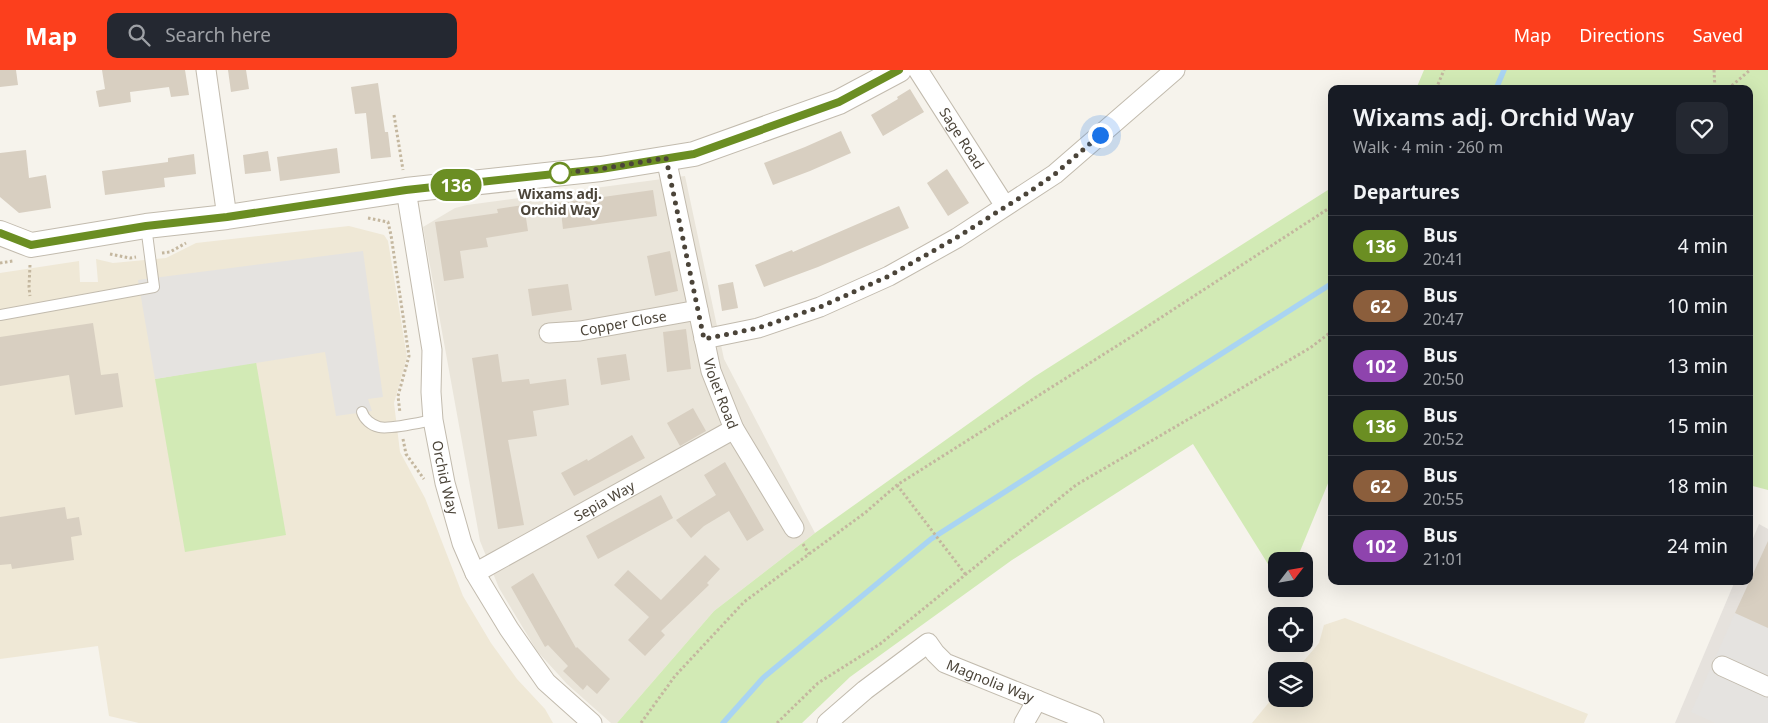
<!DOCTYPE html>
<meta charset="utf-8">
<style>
body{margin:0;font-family:"Noto Sans",sans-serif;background:#242831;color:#f1f3f6;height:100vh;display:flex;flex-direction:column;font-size:19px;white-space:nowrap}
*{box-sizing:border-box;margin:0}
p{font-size:16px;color:#9ea1a6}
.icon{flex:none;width:28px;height:28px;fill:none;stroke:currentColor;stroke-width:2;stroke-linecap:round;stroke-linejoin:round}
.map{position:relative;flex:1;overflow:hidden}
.side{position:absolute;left:1328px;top:15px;width:425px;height:500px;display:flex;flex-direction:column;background:#171b24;border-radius:10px;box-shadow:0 5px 20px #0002}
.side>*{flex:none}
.badge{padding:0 10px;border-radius:16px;font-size:18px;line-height:32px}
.needle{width:32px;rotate:59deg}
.tools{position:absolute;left:1268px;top:482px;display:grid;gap:10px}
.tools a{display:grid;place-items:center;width:45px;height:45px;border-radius:10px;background:#171b24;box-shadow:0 5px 20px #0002;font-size:25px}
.you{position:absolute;width:25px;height:25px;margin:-12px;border:4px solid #fff;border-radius:50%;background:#1a73e8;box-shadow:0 0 0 8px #1a73e833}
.map>.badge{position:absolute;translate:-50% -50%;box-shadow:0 0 0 2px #fff}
h2{padding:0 25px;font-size:19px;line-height:45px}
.round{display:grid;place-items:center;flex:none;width:52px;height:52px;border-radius:10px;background:#242831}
.headline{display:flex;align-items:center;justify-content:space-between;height:85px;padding:0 25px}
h1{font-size:24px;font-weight:600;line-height:38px}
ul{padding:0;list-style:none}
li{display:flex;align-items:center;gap:15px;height:60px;padding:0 25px;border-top:1px solid #363941}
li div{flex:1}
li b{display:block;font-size:19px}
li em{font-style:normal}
li .badge{min-width:55px;font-weight:700;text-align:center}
header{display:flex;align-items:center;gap:30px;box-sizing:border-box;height:70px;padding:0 25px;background:#fc3f1d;color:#fff}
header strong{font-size:24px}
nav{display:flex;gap:28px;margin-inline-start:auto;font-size:18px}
.search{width:350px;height:45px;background:#242831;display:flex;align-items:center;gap:12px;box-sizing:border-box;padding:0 18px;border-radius:10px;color:#9ea1a6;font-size:19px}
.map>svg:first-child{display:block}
.residential{fill:#eae5da}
.industrial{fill:#e6e2dd}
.education{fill:#efe8d6}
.green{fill:#d2eab5}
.parking{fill:#e5e3e0}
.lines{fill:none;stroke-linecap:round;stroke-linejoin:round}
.stream{stroke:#a9d4f2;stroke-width:5.5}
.building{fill:#d8cfc1}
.service-casing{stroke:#c2bbae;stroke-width:12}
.minor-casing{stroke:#c2bbae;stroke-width:21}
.tertiary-casing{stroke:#c2bbae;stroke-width:26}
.path{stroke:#c4b79f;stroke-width:3;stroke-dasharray:2.5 2.5;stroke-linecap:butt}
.service{stroke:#fff;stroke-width:10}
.minor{stroke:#fff;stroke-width:19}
.tertiary{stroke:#fff;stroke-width:24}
.line-casing{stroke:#fff;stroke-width:11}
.line{stroke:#6b8e23;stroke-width:8}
.walk{stroke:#4b4439;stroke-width:5;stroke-dasharray:0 9}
.stop-dot{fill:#fff;stroke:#6b8e23;stroke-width:2.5}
.labels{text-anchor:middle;stroke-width:5;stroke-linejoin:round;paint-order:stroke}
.street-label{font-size:14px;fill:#4b4439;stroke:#fff}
.stop-label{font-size:14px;font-weight:bold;fill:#4b4439;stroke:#fff}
</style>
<header>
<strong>Map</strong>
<div class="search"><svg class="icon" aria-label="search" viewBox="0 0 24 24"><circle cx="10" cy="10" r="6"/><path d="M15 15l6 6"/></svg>Search here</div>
<nav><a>Map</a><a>Directions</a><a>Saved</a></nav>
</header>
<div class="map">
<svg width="1768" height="653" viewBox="0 0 1768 653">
<rect width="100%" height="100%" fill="#f6f3ec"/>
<!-- residential -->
<path class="residential" d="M685 106 724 289 815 463 714 541 617 653H611L567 614 537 581 499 518 480 471 423 157 455 138 467 135Z"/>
<!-- industrial -->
<path class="industrial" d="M1759 454 1768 459V653H1675L1735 511H1749V478Z"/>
<!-- education -->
<g class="education">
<path d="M349 156 384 165 388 171 407 287 394 333 400 382 425 428 463 526 491 573 517 609 545 639 553 653H139L109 646 98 576 0 589V203L79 191 80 212H98L96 189 113 193 166 188 196 173Z"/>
<path d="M1345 548 1588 644 1584 653H1252L1276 624V629H1304V601H1295L1319 573 1324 555Z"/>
</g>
<!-- green -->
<g class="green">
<path d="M1424 0H1768V420L1749 415V19H1416Z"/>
<path d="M1331 118V406L1296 491H1276V507L1193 374 1012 490 850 607 802 653H617L714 541 815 463 1034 307Z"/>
<path d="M256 292 286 465 185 482 155 309Z"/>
</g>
<!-- parking -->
<g class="parking">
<path d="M363 181 383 327 368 329 372 341 336 346 325 282 155 309 138 210Z"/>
<path d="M1735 543 1768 558V653H1715L1691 642Z"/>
</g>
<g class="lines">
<!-- stream -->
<g class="stream">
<path d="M1496 19 1504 0"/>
<path d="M723 653 763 608 931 469 1331 214"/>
</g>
</g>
<!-- building -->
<g class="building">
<path d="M0 0H16L18 15 0 17Z"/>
<path d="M102 0H185L189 25 171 27 169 17 130 22 131 32 99 37 96 21 105 19Z"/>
<path d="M228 0H246L249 19 231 22Z"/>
<path d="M378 13 385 62H388L391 87 371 89 366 43 355 44 351 17Z"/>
<path d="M910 19 924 42 883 66 871 45 898 29 897 27Z"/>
<path d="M841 61 851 83 810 101 773 115 764 93 805 77Z"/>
<path d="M337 78 340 103 280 111 277 87Z"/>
<path d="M26 80 29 108 46 105 51 138 19 143 0 127V83Z"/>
<path d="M268 81 271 101 245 104 243 85Z"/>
<path d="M194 84 196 104 164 108 165 117 105 125 102 101 168 92V88Z"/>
<path d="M947 99 969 133 948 146 927 113Z"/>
<path d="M653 120 657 146 563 159 560 133Z"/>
<path d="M524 135 528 161 486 168 488 177 460 181 464 208 444 211 435 152 498 143 497 139Z"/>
<path d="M899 136 909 158 818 197 764 217 755 195 792 180 793 182Z"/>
<path d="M670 181 678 221 655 226 647 186Z"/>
<path d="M733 212 738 238 722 241 718 215Z"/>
<path d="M568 214 572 240 532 246 528 219Z"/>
<path d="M93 253 101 305 118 303 123 337 75 345 69 305 0 316V267Z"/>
<path d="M686 259 691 299 667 302 663 262Z"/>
<path d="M498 284 502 312 529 309 530 314 566 309 569 335 533 341 537 366 508 370 524 455 498 459 472 288Z"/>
<path d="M626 284 630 310 601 315 597 288Z"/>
<path d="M693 338 706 361 680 376 667 353Z"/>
<path d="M632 365 645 388 574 426 561 403 587 389 588 391Z"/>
<path d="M725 392 764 460 747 471 729 441 704 456 691 468 676 450 716 425 704 405Z"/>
<path d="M661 425 673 448 598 489 586 466Z"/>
<path d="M65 437 67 449 79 447 82 465 71 467 74 490 12 499 11 494 0 495V447Z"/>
<path d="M1768 471V558L1735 543Z"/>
<path d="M705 485 720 499 707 513 709 515 661 561 665 565 645 586 628 570 649 547 614 515 628 500 661 530Z"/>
<path d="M533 503 576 578 577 577 610 609 597 624 587 615 583 620 563 601 568 596 548 575 545 577 511 517Z"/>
</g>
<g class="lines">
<defs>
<g id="service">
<path d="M0 245 154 217 146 156"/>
<path d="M362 342C364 349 371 355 379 357 389 360 422 352 433 350"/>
</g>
<g id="minor">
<path d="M206 0 227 147"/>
<path id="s1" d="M918 0 1005 136"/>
<path id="s2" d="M666 88 711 301 734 359 794 458"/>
<path id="s3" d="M406 120 432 280 431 322 433 350 445 413 462 473 475 503 509 559 546 612 592 653"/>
<path id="s4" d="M549 263 580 261 698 240"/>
<path d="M704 269 758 258 820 237 889 206 957 168 1055 104 1175 0"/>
<path id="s5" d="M475 503 734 359"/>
<path d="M1722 596 1768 617"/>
<path id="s6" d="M827 653 865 620 928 573 935 583 945 593 1094 653"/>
<path d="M1024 653 1037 630"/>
</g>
<path id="tertiary" d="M0 163 31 175 146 156 227 147 406 120 601 99 694 84 839 32 899 0"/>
</defs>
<!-- service casing -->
<use href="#service" class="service-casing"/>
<!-- minor casing -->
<use href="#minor" class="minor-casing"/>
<!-- tertiary casing -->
<use href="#tertiary" class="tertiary-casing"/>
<!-- path -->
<g class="path">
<path d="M1714 0 1715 19"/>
<path d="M1436 19 1444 0"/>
<path d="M1728 19 1750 0"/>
<path d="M394 45 403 100"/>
<path d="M368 148 388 152 391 165 409 286 398 326 400 343"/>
<path d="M162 183 170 182 186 173"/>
<path d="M110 184 130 188 136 187"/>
<path d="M0 193 13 191"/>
<path d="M30 195 29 217 30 226"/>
<path d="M403 369 406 384 424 409"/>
<path d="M897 415 966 505"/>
<path d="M803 474 809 484"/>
<path d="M641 653 675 606 744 532 866 442 897 415 1131 267 1331 137"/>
<path d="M777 653 818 613 880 574 1076 415 1310 278 1331 262"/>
</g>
<!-- service -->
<use href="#service" class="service"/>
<!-- minor -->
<use href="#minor" class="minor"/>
<!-- tertiary -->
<use href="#tertiary" class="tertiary"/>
</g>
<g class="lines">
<defs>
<path id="line" d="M0 163 31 175 146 156 227 147 406 120 601 99 694 84 839 32 899 0"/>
</defs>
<!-- line casing -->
<use href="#line" class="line-casing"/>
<!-- line -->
<use href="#line" class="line"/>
<!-- walk -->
<path class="walk" d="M560 103 601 99 666 88 704 269 758 258 820 237 889 206 956 168 1029 122 1055 104 1100 65"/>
</g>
<!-- markers -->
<circle class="stop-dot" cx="560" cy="103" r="10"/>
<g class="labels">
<!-- street labels -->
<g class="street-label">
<text dy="5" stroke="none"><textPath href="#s1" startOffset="81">Sage Road</textPath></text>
<text dy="5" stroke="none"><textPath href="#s4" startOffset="75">Copper Close</textPath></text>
<text dy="5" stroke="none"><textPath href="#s2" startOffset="242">Violet Road</textPath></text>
<text dy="5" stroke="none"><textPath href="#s3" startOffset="291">Orchid Way</textPath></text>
<text dy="5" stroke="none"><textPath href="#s5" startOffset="148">Sepia Way</textPath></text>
<text dy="5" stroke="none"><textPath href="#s6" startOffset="204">Magnolia Way</textPath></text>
</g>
<!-- stop labels -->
<g class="stop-label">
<text x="560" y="129">Wixams adj.<tspan x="560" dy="16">Orchid Way</tspan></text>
</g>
</g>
</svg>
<div class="tools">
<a><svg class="needle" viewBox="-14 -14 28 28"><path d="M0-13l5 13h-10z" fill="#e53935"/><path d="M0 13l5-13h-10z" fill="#9ea1a6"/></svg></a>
<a><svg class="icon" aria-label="locate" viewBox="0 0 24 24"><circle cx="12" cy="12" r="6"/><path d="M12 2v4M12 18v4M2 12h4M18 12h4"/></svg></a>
<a><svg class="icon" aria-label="layers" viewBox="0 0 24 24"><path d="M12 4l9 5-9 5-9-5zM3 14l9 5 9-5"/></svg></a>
</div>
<div class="you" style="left:1100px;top:65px"></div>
<b class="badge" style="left:456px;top:115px;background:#6b8e23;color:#fff">136</b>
<section class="side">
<div class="headline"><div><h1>Wixams adj. Orchid Way</h1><p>Walk · 4 min · 260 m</p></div><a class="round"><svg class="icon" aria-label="heart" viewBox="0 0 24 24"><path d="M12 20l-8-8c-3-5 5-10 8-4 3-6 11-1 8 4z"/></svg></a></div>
<h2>Departures</h2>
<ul>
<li><span class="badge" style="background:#6b8e23;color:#fff">136</span><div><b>Bus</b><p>20:41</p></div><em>4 min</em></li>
<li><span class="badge" style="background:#8b5e3c;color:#fff">62</span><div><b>Bus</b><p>20:47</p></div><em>10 min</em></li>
<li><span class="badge" style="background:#8e44ad;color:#fff">102</span><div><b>Bus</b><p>20:50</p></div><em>13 min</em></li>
<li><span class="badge" style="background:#6b8e23;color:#fff">136</span><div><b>Bus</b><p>20:52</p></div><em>15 min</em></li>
<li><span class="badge" style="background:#8b5e3c;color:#fff">62</span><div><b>Bus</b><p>20:55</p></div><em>18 min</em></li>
<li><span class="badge" style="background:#8e44ad;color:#fff">102</span><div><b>Bus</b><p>21:01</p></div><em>24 min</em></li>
</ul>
</section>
</div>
